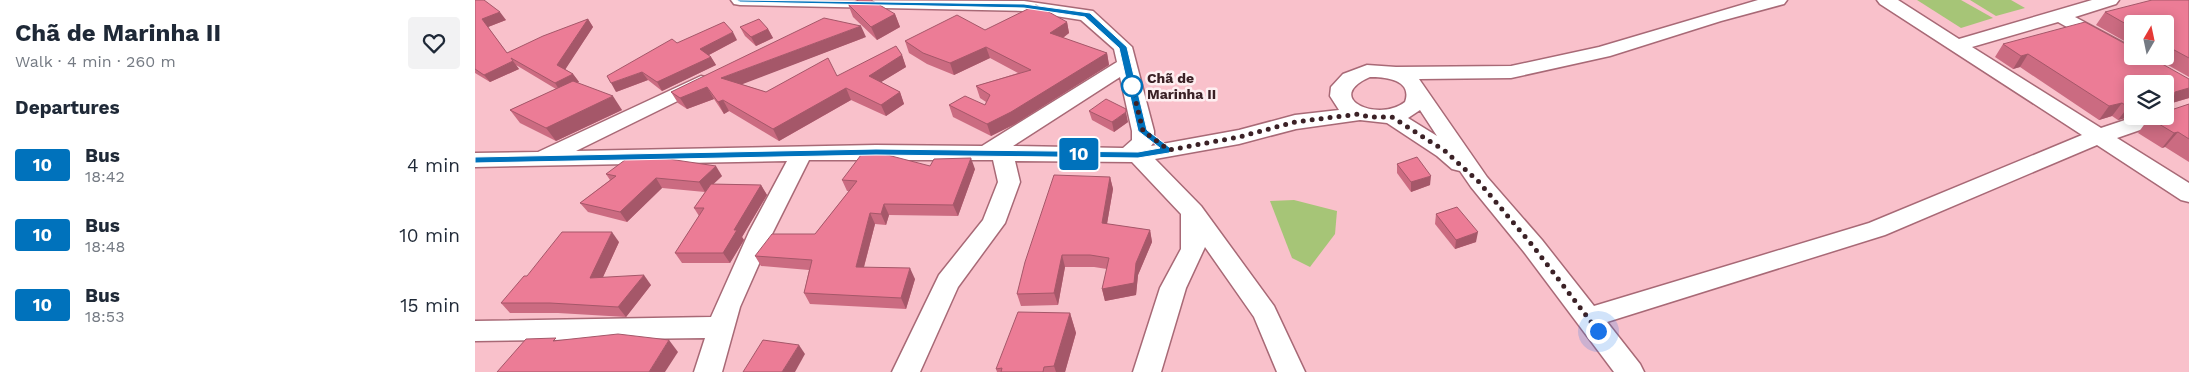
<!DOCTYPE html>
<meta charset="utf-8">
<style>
body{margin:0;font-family:"Work Sans",sans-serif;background:#f2f2f3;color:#1f2937;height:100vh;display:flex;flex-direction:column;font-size:19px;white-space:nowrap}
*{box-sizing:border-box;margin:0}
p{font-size:16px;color:#747a83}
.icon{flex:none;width:28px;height:28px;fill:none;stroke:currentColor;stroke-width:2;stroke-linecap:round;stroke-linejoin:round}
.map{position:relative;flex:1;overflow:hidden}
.panel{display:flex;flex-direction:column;background:#fff;width:475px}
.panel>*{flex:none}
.badge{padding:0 10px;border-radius:4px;font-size:18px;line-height:32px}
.needle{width:32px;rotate:9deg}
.controls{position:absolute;left:1649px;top:15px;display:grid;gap:10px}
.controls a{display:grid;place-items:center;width:50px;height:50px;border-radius:5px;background:#fff;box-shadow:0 2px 12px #0003;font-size:25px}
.you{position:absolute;width:25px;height:25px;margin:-12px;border:4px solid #fff;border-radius:50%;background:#1a73e8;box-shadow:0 0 0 8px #1a73e833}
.map>.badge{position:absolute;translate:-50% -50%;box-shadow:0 0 0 2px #fff}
h2{padding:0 15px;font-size:19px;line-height:45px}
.round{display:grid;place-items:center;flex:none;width:52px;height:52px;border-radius:5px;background:#f2f2f3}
.overview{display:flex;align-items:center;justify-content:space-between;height:85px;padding:0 15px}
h1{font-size:24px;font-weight:700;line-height:38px}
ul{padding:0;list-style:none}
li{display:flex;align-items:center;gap:15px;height:70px;padding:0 15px}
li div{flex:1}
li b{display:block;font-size:19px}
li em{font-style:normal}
li .badge{min-width:55px;font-weight:700;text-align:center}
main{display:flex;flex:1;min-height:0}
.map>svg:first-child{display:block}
.green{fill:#a6c577}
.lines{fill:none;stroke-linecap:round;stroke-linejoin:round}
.minor-casing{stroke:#a86976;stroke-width:3}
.minor{fill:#fff;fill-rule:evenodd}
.wall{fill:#cb6b81}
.shaded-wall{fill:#a55769}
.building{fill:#ec7c96;stroke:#a55769}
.line{fill:#0072bc;stroke:#fff}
.walk{stroke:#3b2126;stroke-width:5;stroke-dasharray:0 9}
.stop-dot{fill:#fff;stroke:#0072bc;stroke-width:2.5}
.labels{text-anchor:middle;stroke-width:5;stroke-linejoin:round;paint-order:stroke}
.stop-label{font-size:14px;font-weight:bold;fill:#3b2126;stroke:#feeff1;text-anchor:start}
</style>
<main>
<section class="panel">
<div class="overview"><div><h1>Chã de Marinha II</h1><p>Walk · 4 min · 260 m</p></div><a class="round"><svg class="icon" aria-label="heart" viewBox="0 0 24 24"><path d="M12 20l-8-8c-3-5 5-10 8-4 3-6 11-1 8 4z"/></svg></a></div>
<h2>Departures</h2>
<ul>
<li><span class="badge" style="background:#0072bc;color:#fff">10</span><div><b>Bus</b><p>18:42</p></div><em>4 min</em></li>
<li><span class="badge" style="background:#0072bc;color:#fff">10</span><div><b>Bus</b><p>18:48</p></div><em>10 min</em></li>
<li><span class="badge" style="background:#0072bc;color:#fff">10</span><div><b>Bus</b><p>18:53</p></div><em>15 min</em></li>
</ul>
</section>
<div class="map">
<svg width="1714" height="372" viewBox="0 0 1714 372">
<rect width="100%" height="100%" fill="#f9c1cb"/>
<!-- green -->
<g class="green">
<path d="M1442 0H1486L1518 18 1486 28Z"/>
<path d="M1495 0H1536L1550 8 1521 16Z"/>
<path d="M819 200 862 211 860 234 835 267 817 258 795 201Z"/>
</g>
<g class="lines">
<defs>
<path id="minor" d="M256 0 549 1 618 11 657 47 679 131V142L676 146 764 130 820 115 864 110 855 96 856 87 868 74 892 65 921 67 1036 66 1124 47 1283 0H1312L1309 4 1246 21 1135 56 1036 78 944 79 1012 177 1067 240 1119 306 1394 223 1607 135 1405 4 1402 0H1423L1484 39 1617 0H1644L1641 4 1600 17 1658 48V56H1667L1665 60 1658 62 1651 60 1583 22 1497 47 1626 128 1662 116H1690L1691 111 1694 116 1691 121 1642 138 1714 183V202L1706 200 1622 145 1410 235 1132 322 1165 364 1169 372H1139L1049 252 996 187 985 171 977 169 962 156 912 123 885 120 821 129 764 144 680 159 726 206 799 306 830 372H802L779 317 730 247 711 288 686 372H658L685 288 706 249V214L657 162 540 161 545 182 530 223 483 287 445 372H417L464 275 508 220 523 182 518 160H334L298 232 265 307 247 372H219L230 338 0 341V321L236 317 274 232 312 161 0 167V153L63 152 226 76 233 78 236 82 233 86 101 151 401 145 507 146 642 62 639 49 606 20 549 11 265 5 259 4ZM645 77 657 131V140L648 148 538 146ZM895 77C911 77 938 80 930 102 903 123 847 98 895 77ZM945 110 962 136 933 118Z"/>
</defs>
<!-- minor casing -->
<use href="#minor" class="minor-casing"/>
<!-- minor -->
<use href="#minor" class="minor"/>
</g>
<!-- wall -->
<g class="wall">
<path d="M0 0 31 20 13 27 32 53 113 19 118 27 90 69 98 74 104 82 102 83 147 110 81 141 45 123 35 110 81 89 41 65 44 69 15 82 0 73Z"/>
<path d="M1714 0V77L1677 56H1690V24H1658V46L1621 25 1630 12Z"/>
<path d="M373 4 420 14 425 27 402 40 378 17Z"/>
<path d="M592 22 594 33 588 38 632 53 634 65 540 124 516 136 478 117 474 105H510L511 102 505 98 501 86 543 73 515 58 479 75 452 64 434 53 430 41 510 30Z"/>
<path d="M265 27 293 29 298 38 281 46 270 36Z"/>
<path d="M391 37 266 84 291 92 362 76 427 55 431 67 406 82 425 92 429 104 411 116 376 100 304 141 254 111 249 114 239 99 212 109 203 103 196 92Z"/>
<path d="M262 40 234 55 236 57 241 65 187 91 173 80 141 92 202 43Z"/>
<path d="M1528 44 1714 79V98L1697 103 1690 112V84H1658V116L1643 120 1637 116 1624 120 1545 67 1538 69 1520 57Z"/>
<path d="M1714 104V162L1690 147 1687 148 1663 133 1674 118Z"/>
<path d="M614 111 653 122 639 132 617 120Z"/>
<path d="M189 155 191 159 247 176 238 184 286 185 292 195 267 237 269 240 255 263H207L200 253 224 216 219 208 230 192 187 188 152 222 113 212 105 203 135 180 131 174Z"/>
<path d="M922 164 955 185 936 192 922 173Z"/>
<path d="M455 166 500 169 483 216 414 215 411 225 400 224 389 267 440 279 431 309 335 304 329 293 334 270 286 266 280 256 340 234 374 191H372L367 180Z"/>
<path d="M635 177 638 189 632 224 675 230 677 242 663 275 661 295 630 301 627 289 632 269 619 267H590L583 305 546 306 542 294Z"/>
<path d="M961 214 1001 242 980 249 960 224Z"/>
<path d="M144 242 128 277 176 285 151 317 83 313H35L26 303 52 276Z"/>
<path d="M595 313 601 333 590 372H522L521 369Z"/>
</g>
<!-- shaded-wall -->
<g class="shaded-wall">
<path d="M25 12 31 20 13 27 7 19Z"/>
<path d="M420 14 425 27 402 40 396 27Z"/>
<path d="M113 19 118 27 88 73 82 65Z"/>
<path d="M592 22 594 33 578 45 575 33Z"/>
<path d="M386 26 391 37 252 90 246 78Z"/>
<path d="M293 29 298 38 281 46 276 37Z"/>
<path d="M258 32 262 40 230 57 225 49Z"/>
<path d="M511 47 515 58 479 75 475 63Z"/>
<path d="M632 53 634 65 540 124 516 136 512 124Z"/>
<path d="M1553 54 1545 67 1538 69 1546 56Z"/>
<path d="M427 55 431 67 398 87 394 76Z"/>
<path d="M236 57 241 65 187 91 182 82Z"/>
<path d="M38 61 44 69 15 82 9 75Z"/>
<path d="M167 72 173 80 141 92 136 83Z"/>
<path d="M98 74 104 82 85 91 80 83Z"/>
<path d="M232 87 239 99 212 109 205 98Z"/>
<path d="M371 88 376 100 304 141 298 129Z"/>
<path d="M1714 88V98L1697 103 1699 101 1700 92Z"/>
<path d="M425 92 429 104 411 116 406 105Z"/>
<path d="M138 96 147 110 81 141 71 128Z"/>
<path d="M248 100 254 111 249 114 243 102Z"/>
<path d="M1647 103 1637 116 1624 120 1634 106Z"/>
<path d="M1658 105V116L1643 120 1653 107Z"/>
<path d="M651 112 653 122 639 132 637 122Z"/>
<path d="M1703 132 1690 147 1687 148 1699 133Z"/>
<path d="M496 158 500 169 483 216 478 205Z"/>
<path d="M241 166 247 176 230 192 224 182Z"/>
<path d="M956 176 955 185 936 192V182Z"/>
<path d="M635 177 638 189 630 235 627 223Z"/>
<path d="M181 178 187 188 152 222 145 212Z"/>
<path d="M286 185 292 195 267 237 269 240 255 263 248 253 259 230Z"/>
<path d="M409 204 414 215 411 225 406 214Z"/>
<path d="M395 213 400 224 386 278 381 267Z"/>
<path d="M675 230 677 242 663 275 661 295 630 301 627 289 661 263Z"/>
<path d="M137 232 144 242 123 288 115 278Z"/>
<path d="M1003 232 1001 242 980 249 981 240Z"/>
<path d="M587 255 590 267 583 305 579 293Z"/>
<path d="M435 268 440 279 431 309 426 298Z"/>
<path d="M169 275 176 285 151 317 143 307Z"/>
<path d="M595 313 601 333 590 372H581L579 366Z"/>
<path d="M194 340 203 352 190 372H174Z"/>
<path d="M324 345 330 354 320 372H307Z"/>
</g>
<!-- building -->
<g class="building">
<path d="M0 0H9L25 12 7 19 32 53 68 36 113 19 82 65 98 74 80 83 36 58 38 61 9 75 0 69Z"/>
<path d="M384 0H396L420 14 396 27 373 4Z"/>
<path d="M1677 0H1714V58L1690 45V24H1658V28L1630 12Z"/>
<path d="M561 5 592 22 575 33 632 53 536 112 512 124 474 105 490 96 510 105 515 95 501 86 556 70 511 47 475 63 448 53 430 41 482 15 510 30Z"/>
<path d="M349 18 386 26 246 78 291 92 353 58 362 76 421 46 427 55 394 76 425 92 406 105 371 88 298 129 248 100 243 102 232 87 205 98 196 92Z"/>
<path d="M284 19 293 29 276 37 265 27Z"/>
<path d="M249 22 258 32 225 49 236 57 182 82 167 72 136 83 132 76 197 39 202 43Z"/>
<path d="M1610 22 1658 48V56H1673L1714 79V88L1700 92 1699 101H1690V84H1658V105L1653 107 1647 103 1634 106 1553 54 1546 56 1528 44Z"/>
<path d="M98 81 138 96 71 128 35 110Z"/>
<path d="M631 99 651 109V112L637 122 614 111Z"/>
<path d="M1714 104V139L1703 132 1699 133 1674 118 1679 116H1690V112Z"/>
<path d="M389 151H397L455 166 459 159 496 158 478 205 409 204 406 214 395 213 381 267 435 268 426 298 329 293 337 260 280 256 297 234H340L382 181 367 180Z"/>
<path d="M189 155 187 158 241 166 224 182 181 178 145 212 105 203 141 176 131 174 154 157Z"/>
<path d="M942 157 956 176 936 182 922 164Z"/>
<path d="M579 175 635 177 627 223 675 230 661 263 659 283 627 289 634 258 615 255H587L579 293 542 294 550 262Z"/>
<path d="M236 184 286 185 259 230H262L248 253H200L229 208H219Z"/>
<path d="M982 207 1003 232 981 240 961 214Z"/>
<path d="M87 232H137L115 278 169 275 143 307 75 303H26L49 276H52Z"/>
<path d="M543 312 595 313 579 366 569 367 568 372H526L527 368 521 369Z"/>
<path d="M143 334 194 340 174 372H22L51 339 81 338 78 341Z"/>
<path d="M288 340 324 345 307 372H268Z"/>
</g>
<!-- line -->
<path class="line" d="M261 0H265L549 4 615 13 652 47 672 130 698 150 694 153 663 158 401 155 0 163V157L401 149 663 152 685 148 663 131 644 48 610 17 549 8 265 2Z"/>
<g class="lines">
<!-- walk -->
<path class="walk" d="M657 86 668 131 694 150 764 137 820 122 884 114 894 117H917L970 151 1004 182 1058 246 1123 331"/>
</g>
<!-- markers -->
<circle class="stop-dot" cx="657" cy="86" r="10"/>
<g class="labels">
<!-- stop labels -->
<g class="stop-label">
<text x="672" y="83">Chã de<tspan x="672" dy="16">Marinha II</tspan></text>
</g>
</g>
</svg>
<div class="controls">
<a><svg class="needle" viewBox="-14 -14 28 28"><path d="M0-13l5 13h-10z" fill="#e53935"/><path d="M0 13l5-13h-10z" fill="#747a83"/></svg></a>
<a><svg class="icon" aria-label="layers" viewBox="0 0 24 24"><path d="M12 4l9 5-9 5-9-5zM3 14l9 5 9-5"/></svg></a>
</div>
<div class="you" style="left:1123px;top:331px"></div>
<b class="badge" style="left:604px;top:154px;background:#0072bc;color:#fff">10</b>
</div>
</main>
